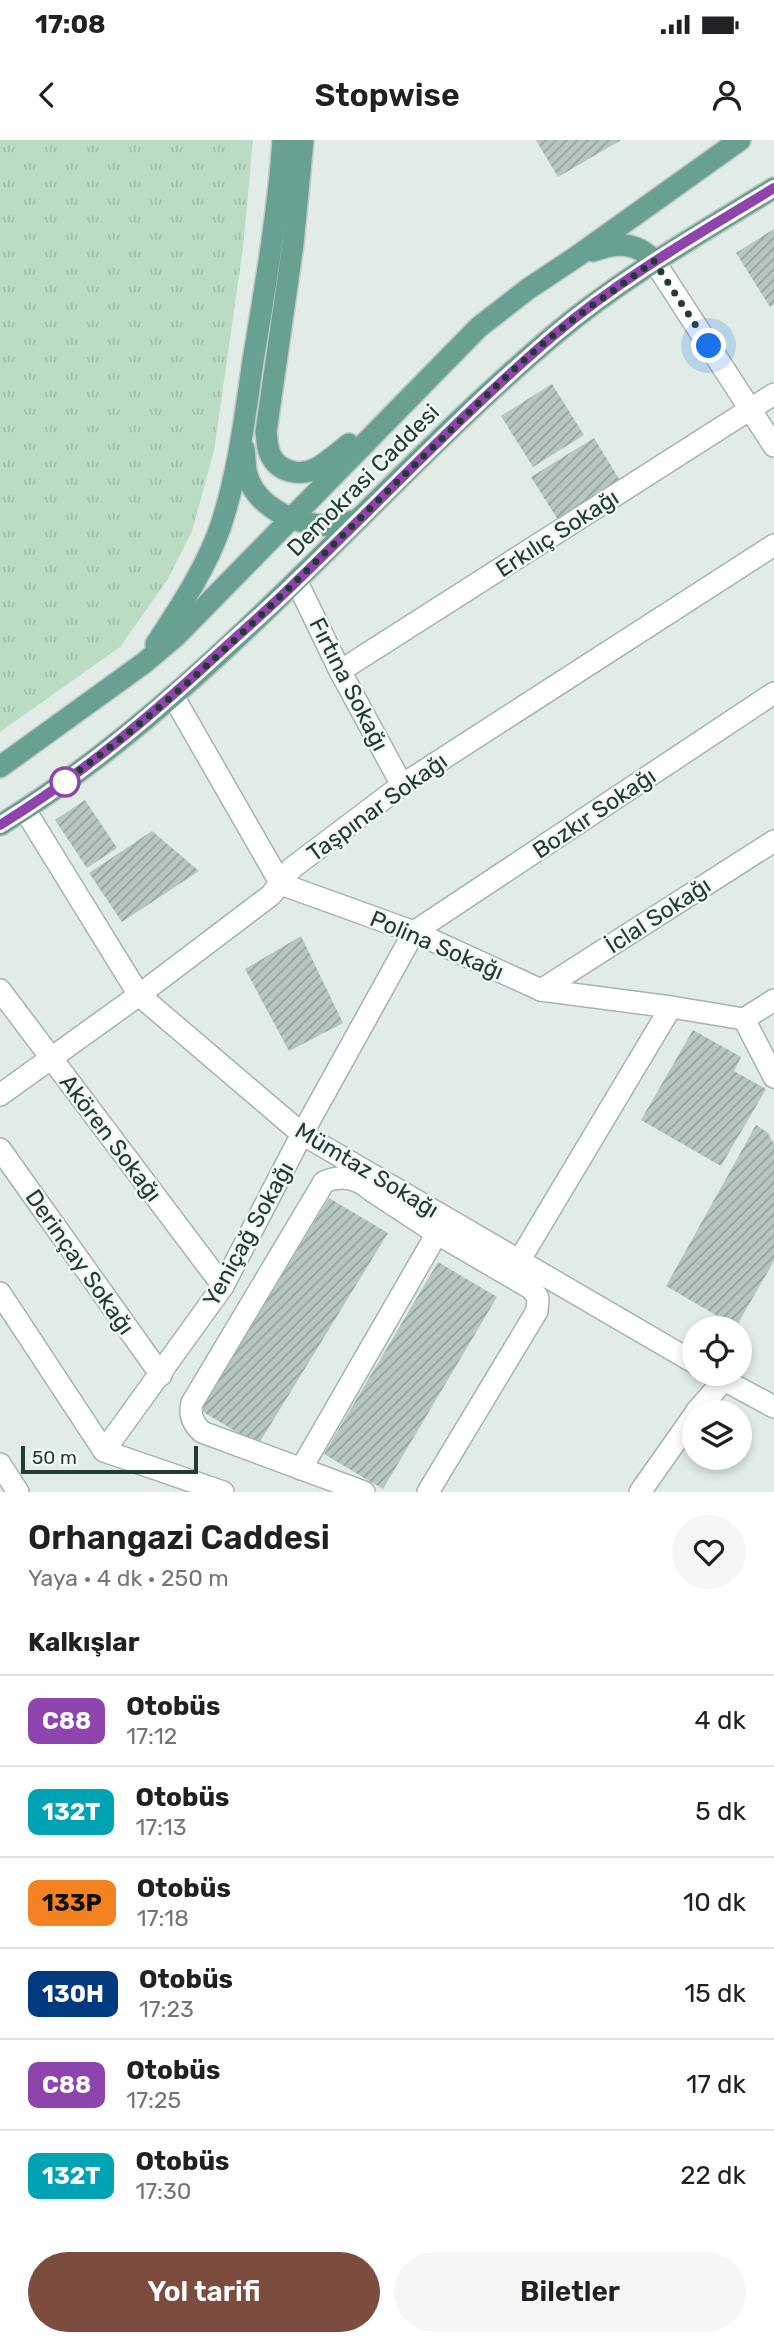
<!DOCTYPE html>
<html lang="tr">
<meta charset="utf-8">
<style>
body{margin:0;font-family:Rubik,sans-serif;background:#f6f6f6;color:#202124;height:100vh;display:flex;flex-direction:column;font-size:26px;white-space:nowrap}
*{box-sizing:border-box;margin:0}
p{font-size:23px;color:#757577}
.icon{flex:none;width:38px;height:38px;fill:none;stroke:currentColor;stroke-width:2;stroke-linecap:round;stroke-linejoin:round}
.map{position:relative;height:1352px;overflow:hidden}
.sheet{display:flex;flex-direction:column;background:#fff;flex:1}
.sheet>*{flex:none}
.badge{padding:0 14px;border-radius:10px;font-size:24px;line-height:46px}
.controls{position:absolute;left:682px;top:1176px;display:grid;gap:14px}
.controls a{display:grid;place-items:center;width:70px;height:70px;border-radius:50%;background:#fff;box-shadow:0 4px 10px #0003;font-size:35px}
.scale{position:absolute;left:21px;bottom:18px;width:177px;box-sizing:border-box;padding-left:7px;border:4px solid #223c35;border-top:0;font-size:19px;line-height:24px;white-space:nowrap;color:#223c35;-webkit-text-stroke:5px #f2f8f5;paint-order:stroke}
.you{position:absolute;width:35px;height:35px;margin:-18px;border:5px solid #fff;border-radius:50%;background:#1a73e8;box-shadow:0 0 0 10px #1a73e833}
.map>.badge{position:absolute;translate:-50% -50%;box-shadow:0 0 0 4px #fff}
h2{padding:0 28px;font-size:26px;line-height:63px}
.round{display:grid;place-items:center;flex:none;width:74px;height:74px;border-radius:37px;background:#f6f6f6}
.overview{display:flex;align-items:center;justify-content:space-between;height:119px;padding:0 28px}
h1{font-size:33px;font-weight:600;line-height:52px}
.action{display:flex;gap:14px;margin-top:auto;padding:14px 28px}
.action a{flex:1;height:80px;border-radius:42px;background:#7c4c3e;color:#fff;font-size:28px;font-weight:600;line-height:80px;text-align:center}
.action a+a{background:#f6f6f6;color:#202124}
ul{padding:0;list-style:none}
li{display:flex;align-items:center;gap:21px;height:91px;padding:0 28px;border-top:2px solid #e0e0e0}
li div{flex:1}
li b{display:block;font-size:26px}
li em{font-style:normal}
li .badge{min-width:77px;font-weight:700;text-align:center}
.status{display:flex;justify-content:space-between;align-items:center;height:49px;padding:0 35px;background:#fff;direction:ltr}
.status svg{height:19px;fill:currentColor}
header{display:flex;justify-content:space-between;align-items:center;height:91px;padding:0 28px;background:#fff;font-size:32px;font-weight:600}
.map>svg:first-child{display:block}
.grass{fill:url(#grass-tufts)}
.building{fill:url(#building-hatch)}
.lines{fill:none;stroke-linecap:round;stroke-linejoin:round}
.minor-casing{stroke:#a5b4ae;stroke-width:24}
.major-casing{stroke:#c1c8c6;stroke-width:24}
.minor{stroke:#fff;stroke-width:21}
.major{stroke:#68a091;stroke-width:21}
.line-casing{stroke:#fff;stroke-width:16}
.line{stroke:#8e44ad;stroke-width:10}
.walk{stroke:#223c35;stroke-width:7;stroke-dasharray:0 12.6}
.stop-dot{fill:#fff;stroke:#8e44ad;stroke-width:3.5}
.labels{text-anchor:middle;stroke-width:5;stroke-linejoin:round;paint-order:stroke}
.street-label{font-size:23px;fill:#223c35;stroke:#f2f8f5}
</style>
<div class="status"><b>17:08</b><svg viewBox="0 0 49 12"><path d="M0 12V9h3v3zM5 12V6h3v6zM10 12V3h3v9zM15 12V0h3v12zM26 1h20v11H26zM47 4h2v5h-2z"/></svg></div>
<header><svg class="icon" aria-label="back" viewBox="0 0 24 24"><path d="M15 5l-7 7 7 7"/></svg>Stopwise<svg class="icon" aria-label="person" viewBox="0 0 24 24"><circle cx="12" cy="8" r="4"/><path d="M4 21q1-7 8-7t8 7"/></svg></header>
<div class="map">
<svg width="774" height="1352" viewBox="0 0 774 1352">
<defs>
<pattern id="grass-tufts" width="24" height="20" patternUnits="userSpaceOnUse" patternTransform="scale(1.75)"><rect width="24" height="20" fill="#bbdcc4"/><path d="M3 7l-1-3M5 7V3M7 7l1-3M15 17l-1-3M17 17v-4M19 17l1-3" fill="none" stroke="#a0bea9"/></pattern>
<pattern id="building-hatch" width="6" height="6" patternUnits="userSpaceOnUse" patternTransform="scale(1.75)"><rect width="6" height="6" fill="#b7c6c0"/><path d="M-1 1l2-2M0 6l6-6M5 7l2-2" fill="none" stroke="#94a29d"/></pattern>
</defs>
<rect width="100%" height="100%" fill="#e2ece7"/>
<!-- grass -->
<path class="grass" d="M0 0H253L243 107 214 311 192 391 168 439 120 507 0 592Z"/>
<!-- building -->
<g class="building">
<path d="M536 0H621L558 37Z"/>
<path d="M774 89V165L770 167 736 113Z"/>
<path d="M552 244 584 295 533 327 501 276Z"/>
<path d="M594 298 621 342 558 380 531 337Z"/>
<path d="M85 660 117 708 87 728 55 680Z"/>
<path d="M152 691 199 731 122 782 89 733Z"/>
<path d="M301 796 343 883 289 911 245 829Z"/>
<path d="M693 890 741 917 734 931 766 949 721 1026 641 980Z"/>
<path d="M756 985 768 993 774 1004V1121L736 1187 666 1146Z"/>
<path d="M329 1058 388 1093 258 1305 200 1270Z"/>
<path d="M438 1122 497 1157 383 1349 324 1314Z"/>
</g>
<g class="lines">
<defs>
<g id="minor">
<path d="M654 121 774 306"/>
<path d="M297 442 340 531 402 645"/>
<path d="M340 531 774 254"/>
<path d="M173 556 281 744 414 792 541 850 671 867 744 879 774 937"/>
<path d="M25 670 139 855 302 994 695 1223"/>
<path d="M0 850 223 1146"/>
<path d="M541 850 774 701"/>
<path d="M744 879 774 860"/>
<path d="M0 955 139 855 271 755 292 728 402 645 774 405"/>
<path d="M0 1009 161 1235"/>
<path d="M519 1121 671 867"/>
<path d="M0 1153 104 1311 223 1352"/>
<path d="M713 1234 774 1267"/>
<path d="M696 1272 724 1240"/>
<path d="M104 1311 223 1146 302 994 414 792 774 553"/>
<path d="M0 1324 18 1352"/>
<path d="M301 1329 443 1083"/>
<path d="M364 1352 202 1292C193 1284 189 1275 192 1263L324 1042C342 1034 358 1038 372 1051L436 1093 532 1149 538 1158 537 1171 428 1352"/>
<path d="M640 1352 695 1274"/>
</g>
<g id="major">
<path d="M303 0 293 104 266 292C267 299 267 307 270 314 278 332 300 337 317 328 328 322 339 312 349 304"/>
<path d="M593 111C617 102 637 102 654 121"/>
<path d="M244 309C245 316 245 324 246 331 254 369 303 389 338 385 345 384 352 381 359 379"/>
<path d="M156 504C180 467 205 430 220 388 238 335 245 276 253 221 265 148 278 74 283 0"/>
<path d="M0 627 144 523 176 496 479 187 528 149 576 117 740 0"/>
<path d="M0 685C212 555 366 354 554 195 622 138 699 94 774 48"/>
</g>
</defs>
<!-- minor casing -->
<use href="#minor" class="minor-casing"/>
<!-- major casing -->
<use href="#major" class="major-casing"/>
<!-- minor -->
<use href="#minor" class="minor"/>
<!-- major -->
<use href="#major" class="major"/>
</g>
<g class="lines">
<defs>
<path id="line" d="M0 685C80 636 151 576 220 512 246 488 273 465 298 440 383 358 464 272 554 195 621 138 699 94 774 48"/>
</defs>
<!-- line casing -->
<use href="#line" class="line-casing"/>
<!-- line -->
<use href="#line" class="line"/>
<!-- walk -->
<path class="walk" d="M65 642 62 643C205 542 324 410 451 290 485 257 519 223 556 193 587 168 622 145 654 121L709 206"/>
</g>
<!-- markers -->
<circle class="stop-dot" cx="65" cy="642" r="14"/>
<g class="labels">
<!-- street labels -->
<g class="street-label">
<text transform="translate(363 340) rotate(-45)" y="8">Demokrasi Caddesi</text>
<text transform="translate(557 393) rotate(-33)" y="8">Erkılıç Sokağı</text>
<text transform="translate(349 544) rotate(63)" y="8">Fırtına Sokağı</text>
<text transform="translate(377 667) rotate(-36)" y="8">Taşpınar Sokağı</text>
<text transform="translate(594 673) rotate(-34)" y="8">Bozkır Sokağı</text>
<text transform="translate(658 775) rotate(-33)" y="8">İclal Sokağı</text>
<text transform="translate(437 805) rotate(23)" y="8">Polina Sokağı</text>
<text transform="translate(111 998) rotate(53)" y="8">Akören Sokağı</text>
<text transform="translate(367 1030) rotate(31)" y="8">Mümtaz Sokağı</text>
<text transform="translate(248 1094) rotate(-61)" y="8">Yeniçağ Sokağı</text>
<text transform="translate(80 1122) rotate(55)" y="8">Derinçay Sokağı</text>
</g>
</g>
</svg>
<div class="controls">
<a><svg class="icon" aria-label="locate" viewBox="0 0 24 24"><circle cx="12" cy="12" r="6"/><path d="M12 2v4M12 18v4M2 12h4M18 12h4"/></svg></a>
<a><svg class="icon" aria-label="layers" viewBox="0 0 24 24"><path d="M12 4l9 5-9 5-9-5zM3 14l9 5 9-5"/></svg></a>
</div>
<div class="scale">50 m</div>
<div class="you" style="left:709px;top:206px"></div>
</div>
<section class="sheet">
<div class="overview"><div><h1>Orhangazi Caddesi</h1><p>Yaya · 4 dk · 250 m</p></div><a class="round"><svg class="icon" aria-label="heart" viewBox="0 0 24 24"><path d="M12 20l-8-8c-3-5 5-10 8-4 3-6 11-1 8 4z"/></svg></a></div>
<h2>Kalkışlar</h2>
<ul>
<li><span class="badge" style="background:#8e44ad;color:#fff">C88</span><div><b>Otobüs</b><p>17:12</p></div><em>4 dk</em></li>
<li><span class="badge" style="background:#00a3b4;color:#fff">132T</span><div><b>Otobüs</b><p>17:13</p></div><em>5 dk</em></li>
<li><span class="badge" style="background:#f58220;color:#111">133P</span><div><b>Otobüs</b><p>17:18</p></div><em>10 dk</em></li>
<li><span class="badge" style="background:#003b80;color:#fff">130H</span><div><b>Otobüs</b><p>17:23</p></div><em>15 dk</em></li>
<li><span class="badge" style="background:#8e44ad;color:#fff">C88</span><div><b>Otobüs</b><p>17:25</p></div><em>17 dk</em></li>
<li><span class="badge" style="background:#00a3b4;color:#fff">132T</span><div><b>Otobüs</b><p>17:30</p></div><em>22 dk</em></li>
</ul>
<div class="action"><a>Yol tarifi</a><a>Biletler</a></div>
</section>
